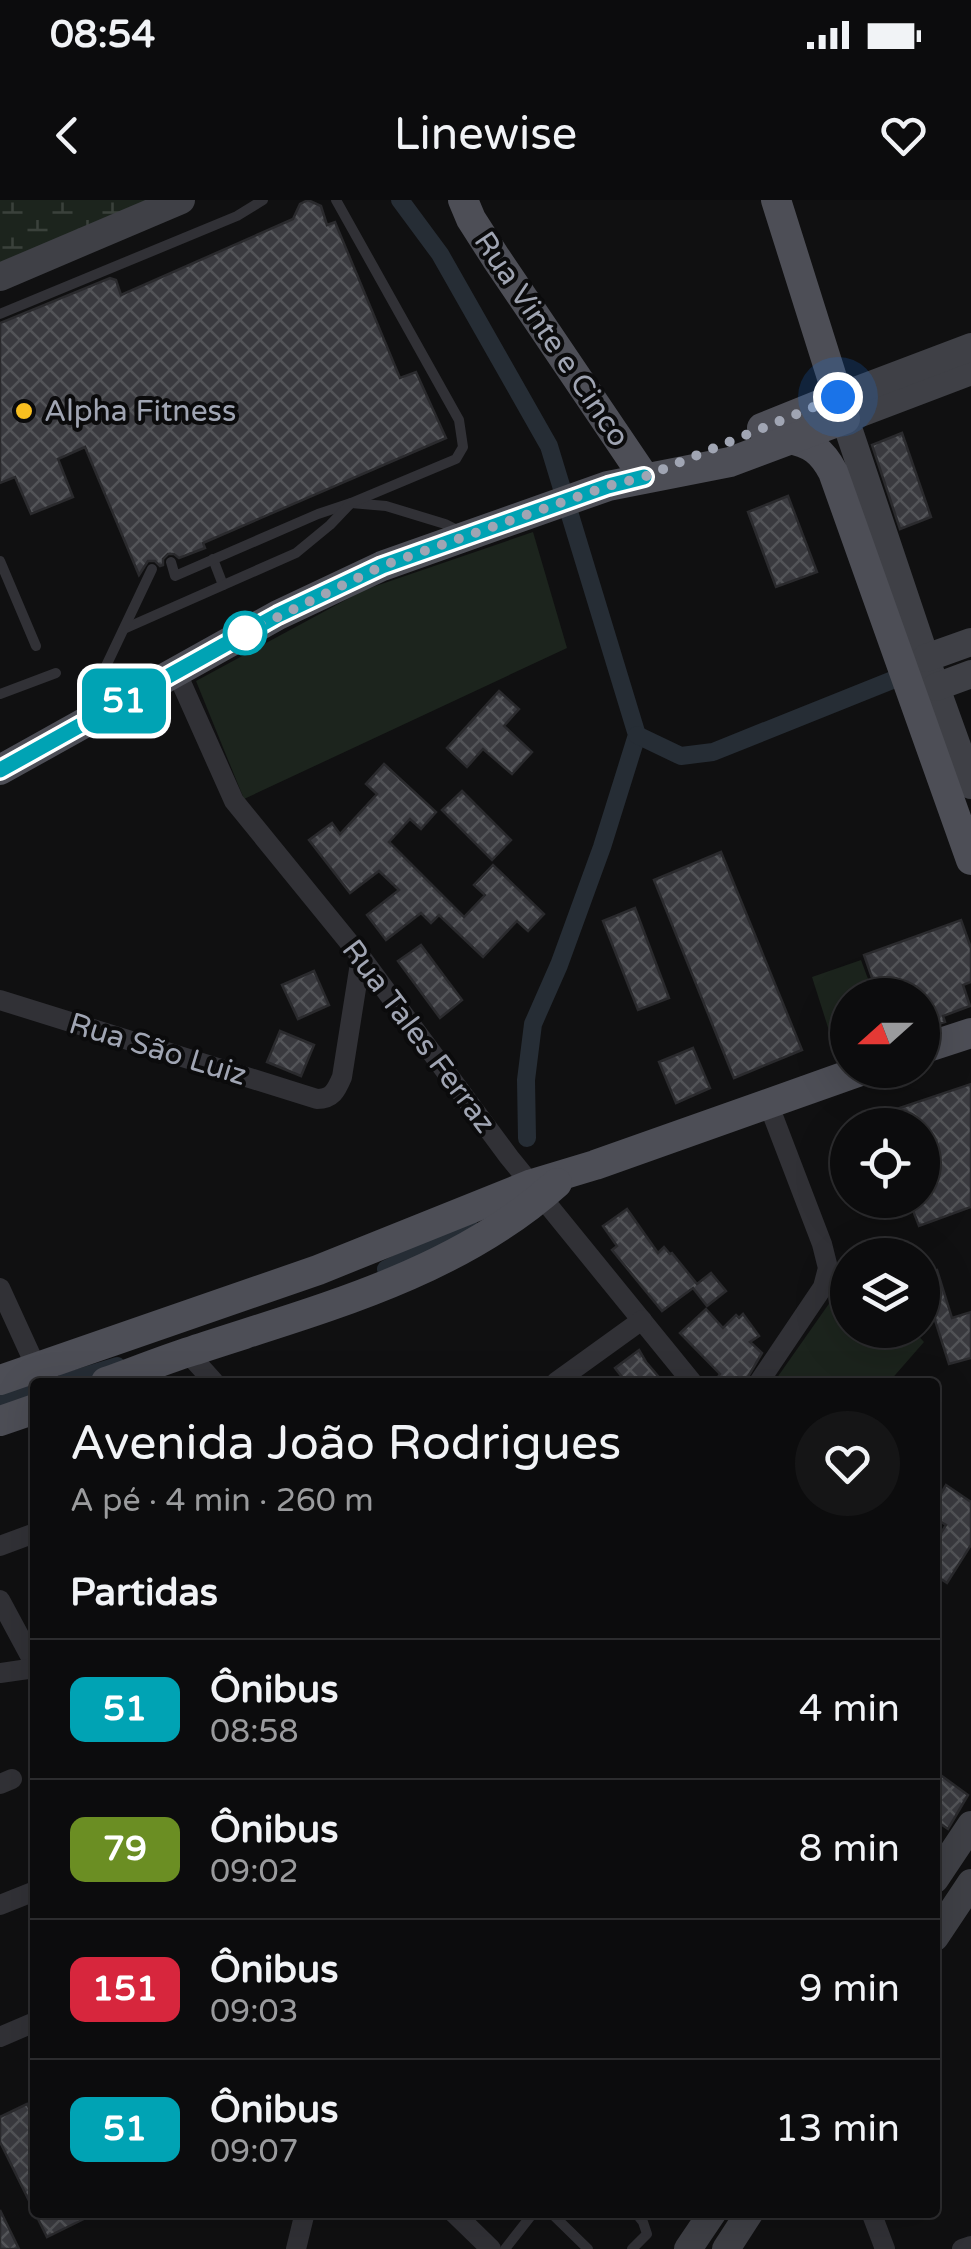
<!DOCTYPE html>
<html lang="pt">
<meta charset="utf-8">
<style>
body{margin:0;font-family:"Varela Round",sans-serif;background:#151516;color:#f1f3f6;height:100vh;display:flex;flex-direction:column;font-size:38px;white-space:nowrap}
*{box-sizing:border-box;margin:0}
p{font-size:32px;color:#9a9b9d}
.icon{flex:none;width:55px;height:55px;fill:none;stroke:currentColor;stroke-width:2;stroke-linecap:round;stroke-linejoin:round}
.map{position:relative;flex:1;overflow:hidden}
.drawer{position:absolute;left:30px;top:1178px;width:910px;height:840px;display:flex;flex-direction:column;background:#0c0c0d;border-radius:10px;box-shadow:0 10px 40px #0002,0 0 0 2px #2c2c2e}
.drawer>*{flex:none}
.badge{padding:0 20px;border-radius:15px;font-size:35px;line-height:65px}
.needle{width:65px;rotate:249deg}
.buttons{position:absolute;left:830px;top:778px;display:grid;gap:20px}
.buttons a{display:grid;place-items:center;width:110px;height:110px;border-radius:50%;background:#0c0c0d;box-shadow:0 10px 40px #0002,0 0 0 2px #2c2c2e;font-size:50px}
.you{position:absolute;width:50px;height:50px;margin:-25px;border:8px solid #fff;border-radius:50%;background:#1a73e8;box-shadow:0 0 0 15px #1a73e833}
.map>.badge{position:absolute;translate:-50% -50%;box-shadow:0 0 0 5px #fff}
h2{padding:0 40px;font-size:38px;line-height:90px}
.round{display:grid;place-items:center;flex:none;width:105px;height:105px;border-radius:52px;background:#151516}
.head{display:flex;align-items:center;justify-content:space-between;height:170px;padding:0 40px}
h1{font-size:48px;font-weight:600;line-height:75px}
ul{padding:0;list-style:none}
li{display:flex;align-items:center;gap:30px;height:140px;padding:0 40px;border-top:2px solid #2c2c2e}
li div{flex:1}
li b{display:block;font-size:38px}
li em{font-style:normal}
li .badge{min-width:110px;font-weight:700;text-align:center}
.status{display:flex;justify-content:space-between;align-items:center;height:70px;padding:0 50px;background:#0c0c0d;direction:ltr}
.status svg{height:28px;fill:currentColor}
header{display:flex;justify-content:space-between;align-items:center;height:130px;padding:0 40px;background:#0c0c0d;font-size:45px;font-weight:600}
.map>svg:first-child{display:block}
.green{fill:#1c241d}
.wetland{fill:url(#wetland-marsh)}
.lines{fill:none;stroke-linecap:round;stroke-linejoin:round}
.canal{stroke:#262d35;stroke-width:18}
.building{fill:url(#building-cross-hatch);stroke:#2a2a2d;stroke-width:2.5}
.lane{stroke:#313136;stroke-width:10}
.street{stroke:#313136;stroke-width:20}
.secondary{stroke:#3f4046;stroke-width:28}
.primary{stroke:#4d4e56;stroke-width:30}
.line-casing{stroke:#fff;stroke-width:22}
.line{stroke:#00a3b4;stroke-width:15}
.walk{stroke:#a0a5b3;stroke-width:10;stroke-dasharray:0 18}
.poi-dot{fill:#f9bf20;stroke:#0b0b0c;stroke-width:4}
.stop-dot{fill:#fff;stroke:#00a3b4;stroke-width:5}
.labels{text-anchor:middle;stroke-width:8;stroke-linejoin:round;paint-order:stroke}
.street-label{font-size:30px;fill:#a0a5b3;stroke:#0b0b0c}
.poi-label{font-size:30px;fill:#a0a5b3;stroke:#0b0b0c;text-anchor:start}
</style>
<div class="status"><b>08:54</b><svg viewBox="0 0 49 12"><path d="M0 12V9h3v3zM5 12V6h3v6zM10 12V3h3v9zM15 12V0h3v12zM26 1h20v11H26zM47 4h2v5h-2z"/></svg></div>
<header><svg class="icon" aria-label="back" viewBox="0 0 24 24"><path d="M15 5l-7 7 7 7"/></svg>Linewise<svg class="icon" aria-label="heart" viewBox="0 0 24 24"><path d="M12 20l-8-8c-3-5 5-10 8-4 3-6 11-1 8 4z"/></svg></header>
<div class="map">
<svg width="971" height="2049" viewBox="0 0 971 2049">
<defs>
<pattern id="wetland-marsh" width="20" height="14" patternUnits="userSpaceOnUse" patternTransform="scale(2.5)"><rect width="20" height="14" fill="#1c241d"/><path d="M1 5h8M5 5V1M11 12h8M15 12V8" fill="none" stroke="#3a413b"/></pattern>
<pattern id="building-cross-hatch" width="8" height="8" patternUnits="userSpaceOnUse" patternTransform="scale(2.5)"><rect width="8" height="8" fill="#3a3a3f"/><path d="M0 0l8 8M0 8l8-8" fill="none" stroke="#535458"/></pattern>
</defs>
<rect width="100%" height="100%" fill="#101011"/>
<!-- green -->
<g class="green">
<path d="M533 332 567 448 244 599 196 481 364 390Z"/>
<path d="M861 760 874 795H848L847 855 838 859 812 777Z"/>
<path d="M847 1078 848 1130H913L924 1142 889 1182H774Z"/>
</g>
<!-- wetland -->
<path class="wetland" d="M0 0H183L0 78Z"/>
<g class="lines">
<!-- canal -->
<g class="canal">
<path d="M400 0 440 54 549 246 637 535 602 647 559 765 533 824 526 880 527 938"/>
<path d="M637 535 681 556 713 552 910 473"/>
<path d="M386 1069 470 1028"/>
<path d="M65 1182 117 1166"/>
<path d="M0 1203 35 1192"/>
</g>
</g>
<!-- building -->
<g class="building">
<path d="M308 0 321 6 327 25 335 22 400 178 416 172 446 238 203 343 205 348 179 358 174 354H168L163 359V365L160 366 155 361H148L139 375 85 247 58 259 73 297 31 314 15 277 0 283V123L110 78 116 80 121 95 293 19 300 4Z"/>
<path d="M902 233 931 317 900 329 872 245Z"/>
<path d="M788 296 817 372 776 387 748 312Z"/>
<path d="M499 491 519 509 504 526 532 552 512 574 483 549 467 567 447 548Z"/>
<path d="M384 564 436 612 421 629 410 619 389 642 464 717 485 695 474 685 493 665 544 714 528 731 517 721 483 757 439 715 431 723 421 713 386 740 367 715 399 690 379 671 350 693 309 640 332 623 340 634 377 594 366 584Z"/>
<path d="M462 591 511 640 492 660 442 610Z"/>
<path d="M721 652 802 850 734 878 654 680Z"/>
<path d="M635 708 669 798 638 810 603 721Z"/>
<path d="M961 720 971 748V782L963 785 970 806 943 816 945 822 922 829V795H878L864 755Z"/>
<path d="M421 745 462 800 440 818 398 761Z"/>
<path d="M314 771 329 805 298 819 282 785Z"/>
<path d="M280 831 314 845 301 876 267 862Z"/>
<path d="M693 848 710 888 676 903 659 862Z"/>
<path d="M971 884V1007L919 1026 909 1000H922V925H856L855 923Z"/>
<path d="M627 1009 658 1053 664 1047 670 1054 672 1053 697 1084 711 1073 726 1091 707 1106 693 1088 662 1111 612 1050 617 1046 603 1026Z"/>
<path d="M937 1070 952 1118 971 1112V1158L949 1164 934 1117 922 1121V1075Z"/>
<path d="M706 1109 723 1128 736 1115 739 1118 743 1114 759 1136 750 1142 762 1153 745 1182H715L720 1174 680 1133Z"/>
<path d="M639 1150 646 1162 663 1182H626L615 1168Z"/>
<path d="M946 1285 971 1302V1345L947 1383 935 1375V1342L946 1325 935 1318V1303Z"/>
<path d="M935 1571 968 1595 948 1629 935 1620Z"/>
<path d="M27 1904 35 1919V2012H98L47 2037 0 1942V1917Z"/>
<path d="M0 2010 19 2049H0Z"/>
</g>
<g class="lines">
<!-- lane -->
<g class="lane">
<path d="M0 114 237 16 263 0"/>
<path d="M213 359 223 385"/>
<path d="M0 361 36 446"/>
<path d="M171 362 175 376 318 314 351 303 386 306 445 324 461 332"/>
<path d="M126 428 296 353 330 325 351 303 456 259 463 247 459 220 336 0"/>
<path d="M0 494 56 473"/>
<path d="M113 500 104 483 106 466 152 369"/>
<path d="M550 2012 588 2049"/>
<path d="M505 2049 534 2012"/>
<path d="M632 2049 647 2034 643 2022 635 2012"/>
</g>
<!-- street -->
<g class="street">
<path d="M176 471 234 601 361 757 509 957 692 1182"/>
<path d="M0 800 317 899C332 899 336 891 342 877L361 757"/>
<path d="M0 1088 43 1182"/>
<path d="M187 1152 214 1182"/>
<path d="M556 1182 642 1120"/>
<path d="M759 1182 823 1087 828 1068 822 1044 768 903"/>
<path d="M0 1346 35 1333"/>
<path d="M0 1400 35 1465"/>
<path d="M0 1473 35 1468"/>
<path d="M0 1584 12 1579"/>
<path d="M0 1705 35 1691"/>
<path d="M0 1837 35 1822"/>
<path d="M453 2012 491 2049"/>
<path d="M871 2012 885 2049"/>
<path d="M296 2049 305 2012"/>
<path d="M962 2049 971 2046"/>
</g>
<!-- secondary -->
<g class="secondary">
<path d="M0 77 181 0"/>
<path d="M971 171 845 219 927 463 971 585"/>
<path d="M839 197 971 147"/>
<path d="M926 458 971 442"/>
<path d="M936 487 971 474"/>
<path d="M935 1679 971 1625"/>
<path d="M935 1737 971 1683"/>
<path d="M688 2049 713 2012"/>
<path d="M726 2049 750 2012"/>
</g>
<!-- primary -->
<g class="primary">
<path d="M463 0 471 19 496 58 644 277"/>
<path d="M762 228 839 197"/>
<path d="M788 239C811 243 822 251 833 272L971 660"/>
<path d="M0 570 278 415 382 366 608 286 730 262 845 219 776 0"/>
<path d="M922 849 971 833"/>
<path d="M0 1180 318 1070 532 984 595 965 863 870"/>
<path d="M106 1182C134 1172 163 1160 192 1151 319 1109 455 1075 557 983"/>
<path d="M0 1221 35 1209"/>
</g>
</g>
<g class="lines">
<defs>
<path id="line" d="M0 570 278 415 382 366 608 286 644 277"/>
</defs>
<!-- line casing -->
<use href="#line" class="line-casing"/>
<!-- line -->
<use href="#line" class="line"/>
<!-- walk -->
<path class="walk" d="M245 433 382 366 608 286 644 277 838 197"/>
</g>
<!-- markers -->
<circle class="poi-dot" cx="24" cy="211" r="10"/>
<circle class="stop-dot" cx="245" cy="433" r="20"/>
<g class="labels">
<!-- street labels -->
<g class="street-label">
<text transform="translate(552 139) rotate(56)" y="10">Rua Vinte e Cinco</text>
<text transform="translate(419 836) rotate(53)" y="10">Rua Tales Ferraz</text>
<text transform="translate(158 849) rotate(17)" y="10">Rua São Luiz</text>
</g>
<!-- poi labels -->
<g class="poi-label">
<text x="44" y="221">Alpha Fitness</text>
</g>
</g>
</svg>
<div class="buttons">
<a><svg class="needle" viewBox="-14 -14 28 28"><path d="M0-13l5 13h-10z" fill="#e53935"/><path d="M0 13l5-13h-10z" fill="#9a9b9d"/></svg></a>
<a><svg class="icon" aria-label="locate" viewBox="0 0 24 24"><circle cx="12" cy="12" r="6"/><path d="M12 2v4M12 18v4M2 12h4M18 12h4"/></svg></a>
<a><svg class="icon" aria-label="layers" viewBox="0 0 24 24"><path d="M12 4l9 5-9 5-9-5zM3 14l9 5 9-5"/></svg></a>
</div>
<div class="you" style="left:838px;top:197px"></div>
<b class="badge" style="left:124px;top:501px;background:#00a3b4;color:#fff">51</b>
<section class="drawer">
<div class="head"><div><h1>Avenida João Rodrigues</h1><p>A pé · 4 min · 260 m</p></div><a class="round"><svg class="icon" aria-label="heart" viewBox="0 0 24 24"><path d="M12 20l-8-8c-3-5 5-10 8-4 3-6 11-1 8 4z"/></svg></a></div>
<h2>Partidas</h2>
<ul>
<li><span class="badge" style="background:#00a3b4;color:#fff">51</span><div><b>Ônibus</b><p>08:58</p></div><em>4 min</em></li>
<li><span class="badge" style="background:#6b8e23;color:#fff">79</span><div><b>Ônibus</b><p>09:02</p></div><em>8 min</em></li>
<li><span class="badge" style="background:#d7263d;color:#fff">151</span><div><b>Ônibus</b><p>09:03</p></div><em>9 min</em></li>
<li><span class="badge" style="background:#00a3b4;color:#fff">51</span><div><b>Ônibus</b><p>09:07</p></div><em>13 min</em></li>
</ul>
</section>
</div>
